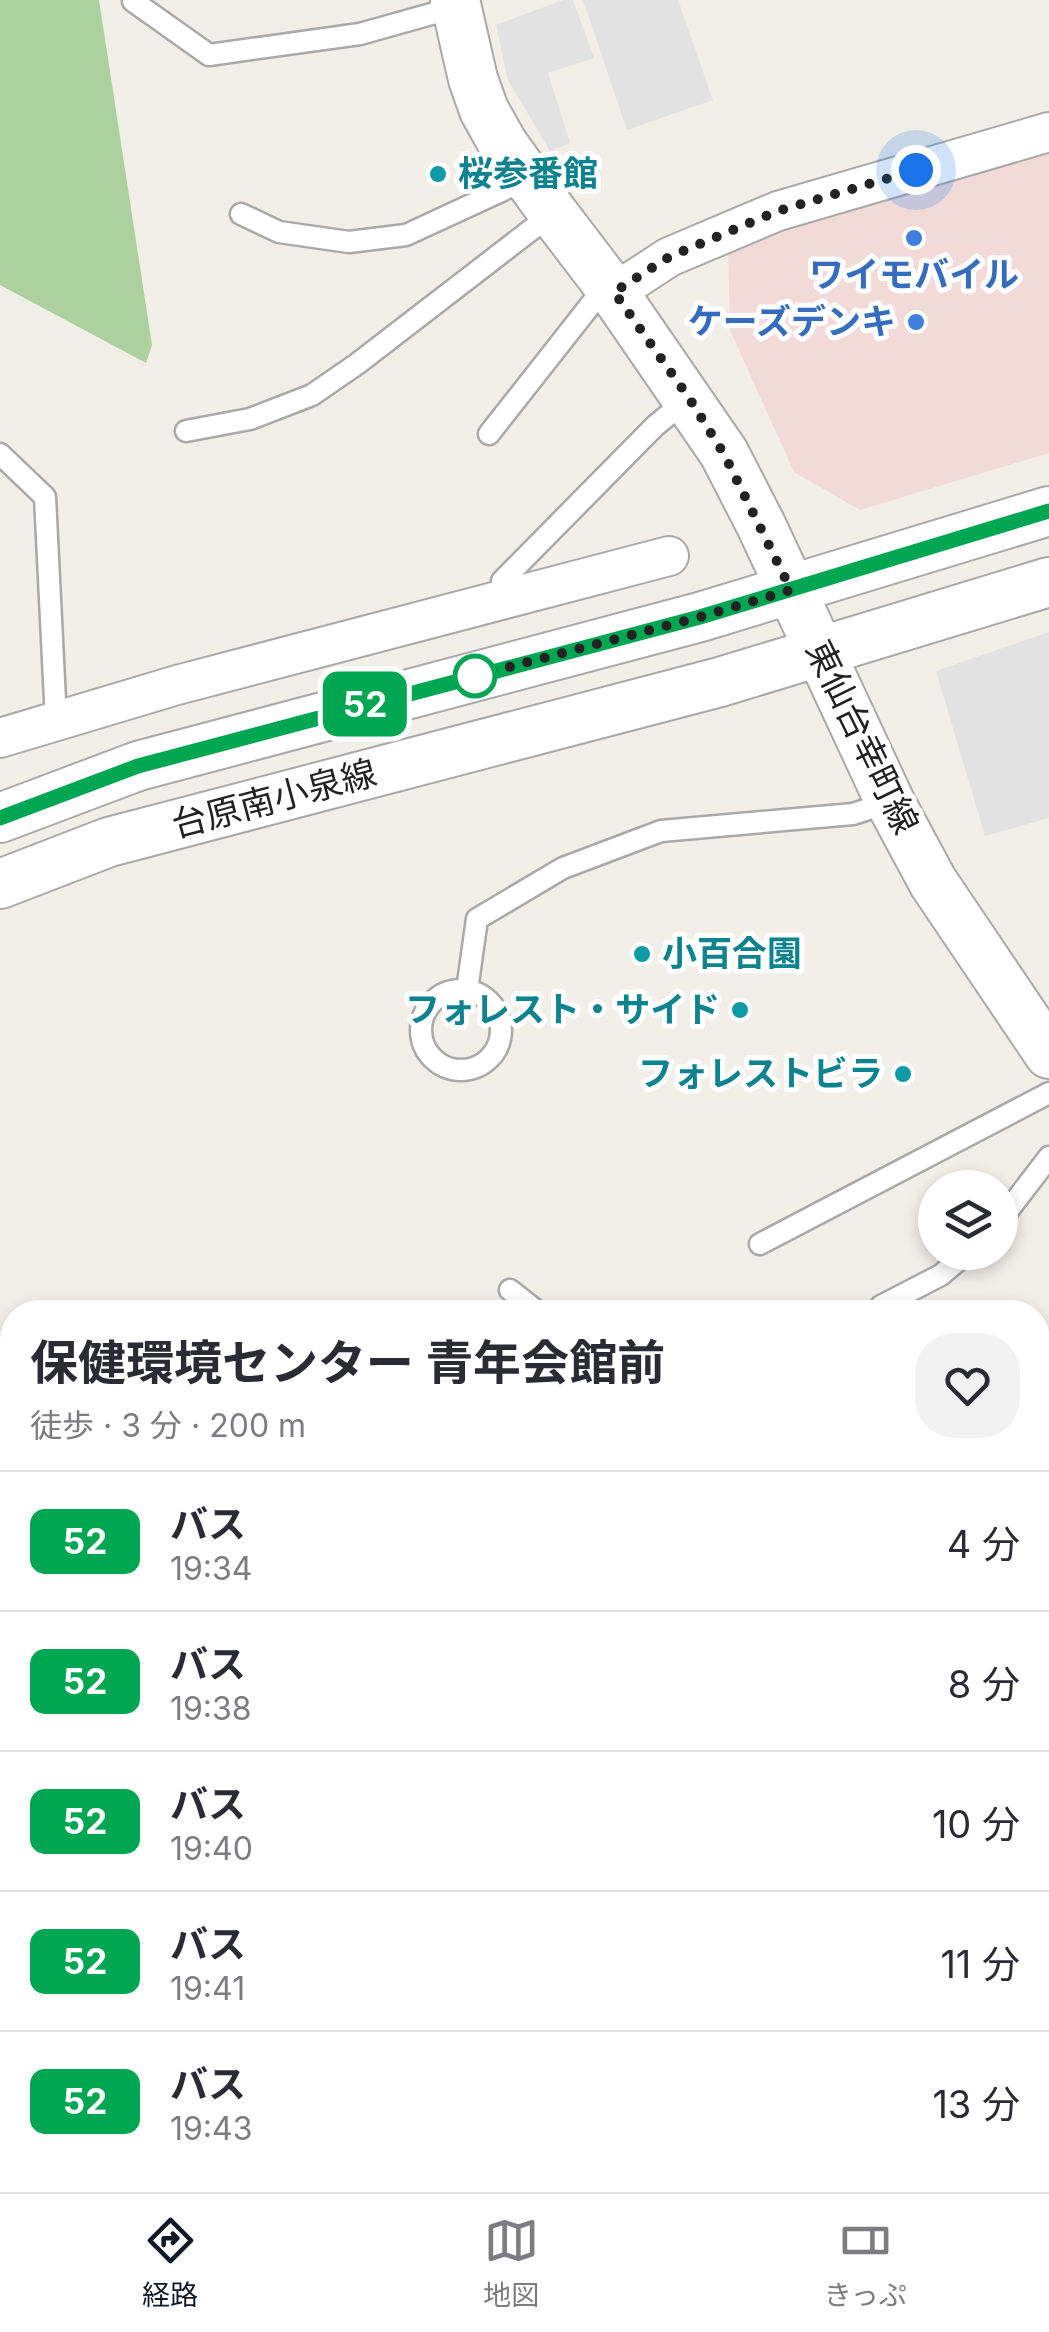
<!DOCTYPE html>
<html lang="ja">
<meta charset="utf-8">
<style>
body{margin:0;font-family:Inter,"Noto Sans JP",sans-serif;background:#f2f2f3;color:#2b2b33;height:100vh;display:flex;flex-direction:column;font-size:38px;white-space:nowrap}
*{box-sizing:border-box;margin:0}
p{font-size:32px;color:#7c7c81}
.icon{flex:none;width:55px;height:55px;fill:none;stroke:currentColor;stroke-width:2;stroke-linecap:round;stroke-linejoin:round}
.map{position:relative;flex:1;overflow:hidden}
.details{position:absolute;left:0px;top:1300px;width:1050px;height:892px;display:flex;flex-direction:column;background:#fff;border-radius:40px 40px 0 0;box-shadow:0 5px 15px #0003}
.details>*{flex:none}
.badge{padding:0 20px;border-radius:15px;font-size:35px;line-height:65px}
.tools{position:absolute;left:918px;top:1170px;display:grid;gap:20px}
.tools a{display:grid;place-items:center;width:100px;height:100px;border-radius:50%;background:#fff;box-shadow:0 5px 15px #0003;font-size:50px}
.you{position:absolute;width:50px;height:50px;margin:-25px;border:8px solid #fff;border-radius:50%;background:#1a73e8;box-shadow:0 0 0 15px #1a73e833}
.map>.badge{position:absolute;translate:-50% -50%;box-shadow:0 0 0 5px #fff}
.round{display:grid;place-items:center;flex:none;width:105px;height:105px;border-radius:40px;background:#f2f2f3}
.summary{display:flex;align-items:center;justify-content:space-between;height:170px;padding:0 30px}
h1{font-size:48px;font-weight:700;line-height:75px}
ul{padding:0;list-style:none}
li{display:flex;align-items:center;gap:30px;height:140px;padding:0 30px;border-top:2px solid #e1e1e2}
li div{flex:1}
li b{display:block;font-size:38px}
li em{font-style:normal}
li .badge{min-width:110px;font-weight:700;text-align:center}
.menu{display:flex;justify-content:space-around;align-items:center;height:140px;border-top:2px solid #e1e1e2;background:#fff;font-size:28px;color:#7c7c81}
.menu a{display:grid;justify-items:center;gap:5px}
.menu .selected{color:#111827}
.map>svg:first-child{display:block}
.commercial{fill:#f2dad9}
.forest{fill:#add19e}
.parking{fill:#e2e2e2}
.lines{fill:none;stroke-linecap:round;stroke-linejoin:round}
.service-casing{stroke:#a9a9a9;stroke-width:25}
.minor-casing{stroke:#a9a9a9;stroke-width:42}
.tertiary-casing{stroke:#a9a9a9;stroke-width:52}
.service{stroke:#fff;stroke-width:20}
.minor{stroke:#fff;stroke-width:38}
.tertiary{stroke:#fff;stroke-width:48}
.line-casing{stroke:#fff;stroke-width:22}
.line{stroke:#00a651;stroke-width:15}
.walk{stroke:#222;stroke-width:10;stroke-dasharray:0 18}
.culture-dot{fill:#0f9aa8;stroke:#fff;stroke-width:4}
.shop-dot{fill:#3f7fe0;stroke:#fff;stroke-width:4}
.stop-dot{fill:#fff;stroke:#00a651;stroke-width:5}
.labels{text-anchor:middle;stroke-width:10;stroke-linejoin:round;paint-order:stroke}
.culture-label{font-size:35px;font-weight:bold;fill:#0d838f;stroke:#fff;text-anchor:start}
.shop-label{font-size:35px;font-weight:bold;fill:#366cbe;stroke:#fff}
.street-label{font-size:35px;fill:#222;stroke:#fff}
</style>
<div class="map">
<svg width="1049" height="2192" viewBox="0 0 1049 2192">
<rect width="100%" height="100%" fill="#f2efe9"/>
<!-- commercial -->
<path class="commercial" d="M1049 150V453L860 510 794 472 730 330 728 248Z"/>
<!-- forest -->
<g class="forest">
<path d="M0 0H99L152 345 146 363 0 285Z"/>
<path d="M0 1467 12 1475V2180H164L168 2192H0Z"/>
<path d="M1038 1976H1049V2192H735L764 2180H1038Z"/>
</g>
<!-- parking -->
<g class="parking">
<path d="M563 0H573L594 58 548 73 570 143 550 151 508 80 496 25Z"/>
<path d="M583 0H678L713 100 627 130Z"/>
<path d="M1049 632V818L985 836 936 671Z"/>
</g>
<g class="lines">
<defs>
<g id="service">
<path d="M133 1 209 55 360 34 456 7"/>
<path d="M241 214 279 232 349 242 406 235 527 179"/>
<path d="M186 431 250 419 312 395 357 364 553 213"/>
<path d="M489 434 607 284"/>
<path d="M0 454 45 497 56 721"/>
<path d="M502 581 655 426 689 398"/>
<circle cx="461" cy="1030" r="40"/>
<path d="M467 990 477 919 563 868 661 831 853 814 890 802"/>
<path d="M1000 1221 1049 1157"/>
<path d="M760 1244 1049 1093"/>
<path d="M510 1290 538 1312"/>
<path d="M881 1306 941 1275 968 1252"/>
<path d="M1038 1693 1049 1701"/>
</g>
<g id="minor">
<path d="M614 293 669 257 778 211 1049 132"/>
<path d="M0 738 177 685 669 556"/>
</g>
<g id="tertiary">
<path d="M455 0 473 79 484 110 503 144 553 213 614 293 724 453 761 525 890 802 933 882 1049 1054"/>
<path d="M0 818 138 766 700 617 1049 511"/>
<path d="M0 884 109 842 720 682 1049 582"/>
</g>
</defs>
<!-- service casing -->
<use href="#service" class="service-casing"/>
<!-- minor casing -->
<use href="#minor" class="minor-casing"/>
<!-- tertiary casing -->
<use href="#tertiary" class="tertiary-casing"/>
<!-- service -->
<use href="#service" class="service"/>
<!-- minor -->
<use href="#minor" class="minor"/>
<!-- tertiary -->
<use href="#tertiary" class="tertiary"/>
</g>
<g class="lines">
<defs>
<path id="line" d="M0 818 138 766 700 617 1049 511"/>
</defs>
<!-- line casing -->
<use href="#line" class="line-casing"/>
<!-- line -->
<use href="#line" class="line"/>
<!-- walk -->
<path class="walk" d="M475 676 700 617 791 590 724 454 689 398 614 292 669 257 778 211 916 170"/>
</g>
<!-- markers -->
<g class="culture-dot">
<circle cx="438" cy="174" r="10"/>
<circle cx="642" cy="954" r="10"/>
<circle cx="740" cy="1010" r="10"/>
<circle cx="903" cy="1074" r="10"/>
</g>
<g class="shop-dot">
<circle cx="914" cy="238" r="10"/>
<circle cx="916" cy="322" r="10"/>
</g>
<circle class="stop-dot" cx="475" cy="676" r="20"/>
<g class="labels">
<!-- culture labels -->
<g class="culture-label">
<text x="458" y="186">桜参番館</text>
<text x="662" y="966">小百合園</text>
<text x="720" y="1022" text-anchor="end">フォレスト・サイド</text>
<text x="883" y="1086" text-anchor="end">フォレストビラ</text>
</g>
<!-- shop labels -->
<g class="shop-label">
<text x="914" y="287">ワイモバイル</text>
<text x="896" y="334" text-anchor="end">ケーズデンキ</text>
</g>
<!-- street labels -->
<g class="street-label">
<text transform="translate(862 737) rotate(64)" y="12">東仙台幸町線</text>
<text transform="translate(274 799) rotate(-15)" y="12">台原南小泉線</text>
</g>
</g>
</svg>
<div class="tools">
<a><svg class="icon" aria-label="layers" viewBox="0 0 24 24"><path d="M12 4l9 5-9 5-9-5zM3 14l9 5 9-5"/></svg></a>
</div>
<div class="you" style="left:916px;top:170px"></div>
<b class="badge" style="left:365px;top:704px;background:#00a651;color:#fff">52</b>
<section class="details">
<div class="summary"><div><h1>保健環境センター 青年会館前</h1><p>徒歩 · 3 分 · 200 m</p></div><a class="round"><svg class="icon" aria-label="heart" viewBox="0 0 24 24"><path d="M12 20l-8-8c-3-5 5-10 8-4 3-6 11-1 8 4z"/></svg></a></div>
<ul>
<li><span class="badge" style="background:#00a651;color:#fff">52</span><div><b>バス</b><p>19:34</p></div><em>4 分</em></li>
<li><span class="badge" style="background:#00a651;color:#fff">52</span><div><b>バス</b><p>19:38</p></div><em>8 分</em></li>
<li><span class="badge" style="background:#00a651;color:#fff">52</span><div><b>バス</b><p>19:40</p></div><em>10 分</em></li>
<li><span class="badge" style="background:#00a651;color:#fff">52</span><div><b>バス</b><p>19:41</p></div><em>11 分</em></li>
<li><span class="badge" style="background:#00a651;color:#fff">52</span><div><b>バス</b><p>19:43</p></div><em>13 分</em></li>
</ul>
</section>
</div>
<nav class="menu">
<a class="selected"><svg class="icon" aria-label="directions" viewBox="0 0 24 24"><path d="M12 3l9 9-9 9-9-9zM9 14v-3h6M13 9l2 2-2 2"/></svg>経路</a>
<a><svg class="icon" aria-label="map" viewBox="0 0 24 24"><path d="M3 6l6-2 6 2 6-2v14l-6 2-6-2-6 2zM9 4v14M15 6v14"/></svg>地図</a>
<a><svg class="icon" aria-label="tickets" viewBox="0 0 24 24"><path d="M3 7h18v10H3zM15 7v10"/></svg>きっぷ</a>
</nav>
